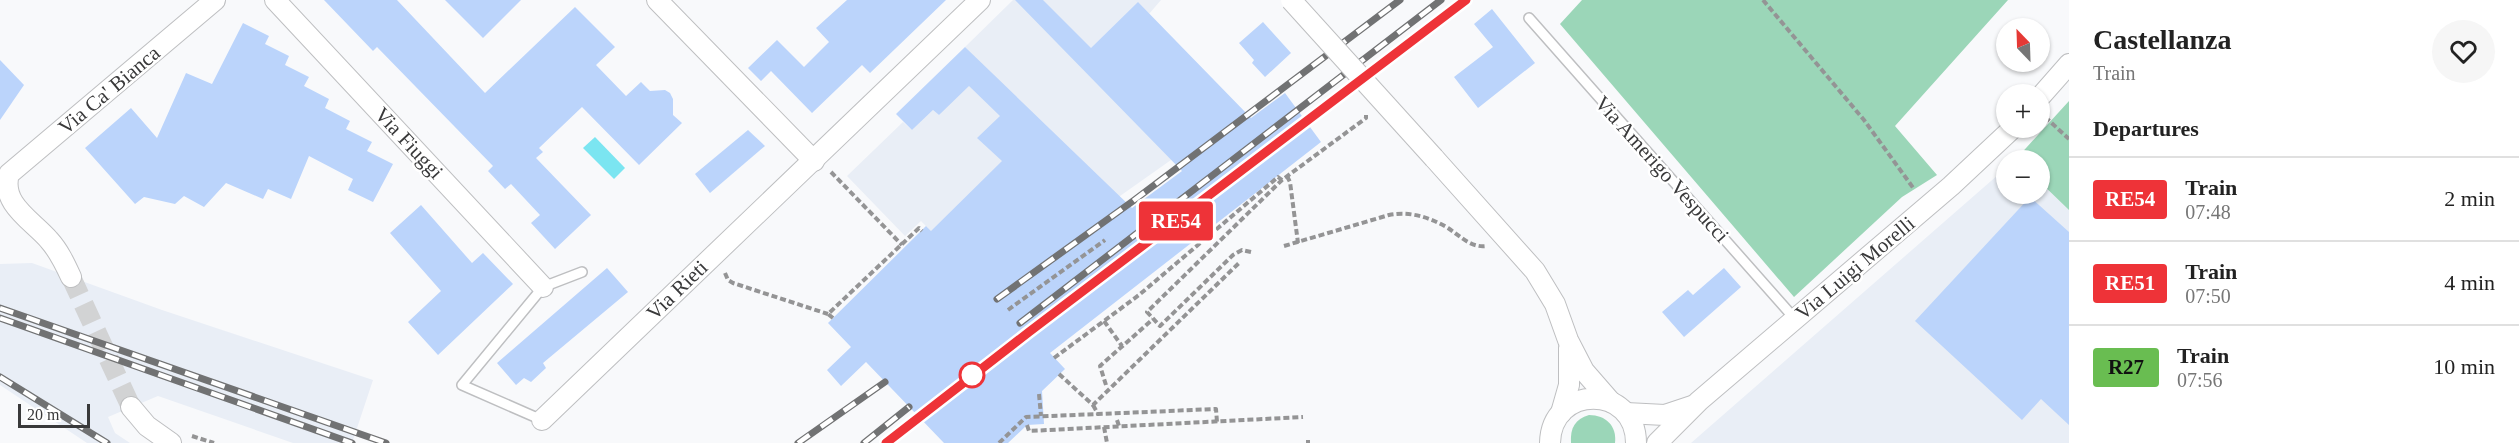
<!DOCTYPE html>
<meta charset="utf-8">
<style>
body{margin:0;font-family:"Times New Roman",serif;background:#f6f6f6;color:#222;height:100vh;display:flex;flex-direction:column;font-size:22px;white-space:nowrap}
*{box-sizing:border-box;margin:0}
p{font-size:20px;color:#767676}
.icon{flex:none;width:33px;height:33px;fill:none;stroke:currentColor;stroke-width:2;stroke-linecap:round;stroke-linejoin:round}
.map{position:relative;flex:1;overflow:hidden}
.side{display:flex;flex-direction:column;background:#fff;width:450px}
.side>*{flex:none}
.badge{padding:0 12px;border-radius:4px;font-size:21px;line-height:39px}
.needle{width:39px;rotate:337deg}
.buttons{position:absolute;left:1996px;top:18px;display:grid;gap:12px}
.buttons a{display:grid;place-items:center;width:54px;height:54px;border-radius:50%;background:#fff;box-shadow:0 2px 4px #0004;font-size:30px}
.scale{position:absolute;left:18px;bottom:15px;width:72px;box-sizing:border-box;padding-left:6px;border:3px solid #39393a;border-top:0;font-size:16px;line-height:21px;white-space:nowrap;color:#39393a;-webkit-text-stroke:4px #fff;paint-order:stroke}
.map>.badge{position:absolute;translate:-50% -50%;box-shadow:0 0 0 3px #fff}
h2{padding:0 24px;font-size:22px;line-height:54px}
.round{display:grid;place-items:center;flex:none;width:63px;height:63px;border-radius:32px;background:#f6f6f6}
.headline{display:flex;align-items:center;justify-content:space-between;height:102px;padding:0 24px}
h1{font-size:28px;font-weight:700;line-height:45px}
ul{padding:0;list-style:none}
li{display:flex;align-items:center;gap:18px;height:84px;padding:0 24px;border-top:2px solid #e0e0e0}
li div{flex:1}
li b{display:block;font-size:22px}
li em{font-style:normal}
li .badge{min-width:66px;font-weight:700;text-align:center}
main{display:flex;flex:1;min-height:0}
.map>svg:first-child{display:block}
.built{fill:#e9eef6}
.green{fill:#9bd6b8}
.water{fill:#7be5f1}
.building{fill:#bbd4fb}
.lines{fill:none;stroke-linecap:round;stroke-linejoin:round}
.street-tunnel{stroke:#d2d3d4;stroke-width:20;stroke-dasharray:20 10;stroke-linecap:butt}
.lane-casing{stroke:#bebfc1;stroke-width:12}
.street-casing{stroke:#bebfc1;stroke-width:22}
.path{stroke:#949495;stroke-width:4;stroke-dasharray:6 3;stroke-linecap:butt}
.lane{stroke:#fff;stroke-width:9}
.street{stroke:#fff;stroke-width:20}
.rail-casing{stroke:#717273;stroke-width:7}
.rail{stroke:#fff;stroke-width:4.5;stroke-dasharray:14;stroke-linecap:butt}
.street-bridge-casing{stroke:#bebfc1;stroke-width:22;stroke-linecap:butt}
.street-bridge{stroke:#fff;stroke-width:20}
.line-casing{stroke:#fff;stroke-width:14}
.line{stroke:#ee3338;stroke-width:9}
.stop-dot{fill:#fff;stroke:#ee3338;stroke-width:3}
.labels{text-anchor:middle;stroke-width:5;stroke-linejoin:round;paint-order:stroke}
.street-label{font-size:21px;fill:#39393a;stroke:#fff}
</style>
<main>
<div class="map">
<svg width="2069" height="443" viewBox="0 0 2069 443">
<rect width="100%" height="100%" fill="#f8f9fb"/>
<!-- built -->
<g class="built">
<path d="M1013 0H1161L1149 14 1171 160 1120 196 966 267 921 221 905 236 847 176 903 122 912 130 933 110 939 115 981 64 965 47Z"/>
<path d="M2007 167V194H2040V182L2069 210V443H1691Z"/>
<path d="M32 263 162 310 373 380 352 443H293L158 396 108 417 115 433 130 443H87L0 385V264Z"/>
</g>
<!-- green -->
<g class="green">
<path d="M1582 0H2008L1895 126 1937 175 1902 197 1794 297 1560 24Z"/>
<path d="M2069 101V210L2040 182V160L2016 159Z"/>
<path d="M1589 415C1606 415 1617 426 1615 443H1571C1570 428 1575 419 1589 415Z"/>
</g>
<!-- water -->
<path class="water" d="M595 137 625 168 614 179 583 148Z"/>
<!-- building -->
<g class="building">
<path d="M324 0H397L485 93 575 7 615 47 596 65 626 96 641 82 650 91 665 90 670 93 673 99V115L682 123 639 165 582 107 539 148 543 152 536 158 591 215 555 249 531 223 540 215 511 184 505 189 488 171 493 166 377 47 373 51Z"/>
<path d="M445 0H521L483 38Z"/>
<path d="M847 0H946L870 73 862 65 812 113 771 71 761 81 748 68 777 40 804 67 829 42 816 28Z"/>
<path d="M1015 0H1043L1091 48 1138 2 1251 118 1285 93 1321 142 1050 353 1065 369 1042 391 1044 424 1027 425 1008 443H944L866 362 841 386 827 370 851 347 828 323 926 226 931 231 1002 161 977 138 1000 116 969 86 939 115 933 110 912 130 896 114 965 47 1132 208 1182 171Z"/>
<path d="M1492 9 1535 63 1478 108 1454 77 1493 47 1474 24Z"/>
<path d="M1263 22 1291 53 1265 77 1252 63 1254 60 1239 43Z"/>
<path d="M243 23 269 36 265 44 289 56 285 65 309 77 304 86 329 99 325 108 350 121 346 129 372 142 367 151 393 164 373 202 348 190 353 179 309 156 291 199 268 189 263 199 226 183 204 207 184 196 175 204 144 197 135 204 85 148 131 108 157 138 186 73 212 84Z"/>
<path d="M0 60 24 85 0 120Z"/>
<path d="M748 130 765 146 710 193 695 174Z"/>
<path d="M2030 197 2069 232V425L2041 399 2022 420 1915 321Z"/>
<path d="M421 205 472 263 483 253 513 284 438 355 408 322 441 291 390 233Z"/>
<path d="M607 268 628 292 543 363 546 368 531 382 524 378 516 385 497 363Z"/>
<path d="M1724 268 1741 287 1684 337 1662 312 1688 290 1693 295Z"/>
</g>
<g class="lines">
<!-- street-tunnel -->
<path class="street-tunnel" d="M71 277 131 407"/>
<defs>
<g id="lane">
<path d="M1529 18 1795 319"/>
<path d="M542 420 462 385 543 287 582 272"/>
</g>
<g id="street">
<path d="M275 0 543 287"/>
<path d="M657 0 814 161"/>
<path d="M2040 97 2069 64"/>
<path d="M1434 158 1535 271 1555 304 1568 340 1584 371 1611 402"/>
<path d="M71 277C65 264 59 251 49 240 33 221 0 204 9 174L215 0"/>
<path d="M131 407 147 426 171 443"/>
<path d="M1561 413 1569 385V348"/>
<path d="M1626 413 1665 415 1692 406"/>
<path d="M542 420 980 0"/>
<path d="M1550 443C1551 384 1636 384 1636 443"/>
<path d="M1657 443 1699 401 1951 186 2013 128"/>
</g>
</defs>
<!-- lane casing -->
<use href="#lane" class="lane-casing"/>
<!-- street casing -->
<use href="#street" class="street-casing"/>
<!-- path -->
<g class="path">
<path d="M1763 0 1864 120 1914 189"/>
<path d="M2045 117 2069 139"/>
<path d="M831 172 902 245"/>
<path d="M1287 176 1290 182 1298 243"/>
<path d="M1284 246 1389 215C1410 211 1429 217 1448 228 1460 236 1471 248 1486 246"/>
<path d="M1251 252 1242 250 1233 255 1160 326 1147 312 1282 180 1366 118V115"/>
<path d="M725 273 728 280 733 283 828 314"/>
<path d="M1008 310 1105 240"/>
<path d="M833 318 828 314 919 228 922 231"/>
<path d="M1104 321 1122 346"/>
<path d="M1054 358 1139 295 1278 177 1282 180"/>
<path d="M1059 374 1093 405 1240 262"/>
<path d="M1106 385 1100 366 1153 319"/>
<path d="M1039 394 1041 416"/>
<path d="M1093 405 1098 414 1216 409 1217 422"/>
<path d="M1117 420 1119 426"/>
<path d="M1027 425 1029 431 1303 417"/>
<path d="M1104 427 1107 443"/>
<path d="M192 436 214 443"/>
<path d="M1308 440V443"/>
<path d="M999 443 1026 417 1098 414"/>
</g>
<!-- lane -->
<use href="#lane" class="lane"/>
<!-- street -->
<use href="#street" class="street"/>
<defs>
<g id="rail">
<path d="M997 299 1133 201 1400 0"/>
<path d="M0 308 386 443"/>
<path d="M0 318 352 443"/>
<path d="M1020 323 1441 0"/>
<path d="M1029 331 1466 0"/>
<path d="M0 377 107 443"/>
<path d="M798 443 885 382"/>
<path d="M864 443 909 407"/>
<path d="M886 443 918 416"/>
</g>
</defs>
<!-- rail casing -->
<use href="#rail" class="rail-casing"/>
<!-- rail -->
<use href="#rail" class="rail"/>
<defs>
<path id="street-bridge" d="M1291 0 1434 158"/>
</defs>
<!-- street-bridge casing -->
<use href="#street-bridge" class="street-bridge-casing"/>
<!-- street-bridge -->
<use href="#street-bridge" class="street-bridge"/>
</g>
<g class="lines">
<defs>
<path id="line" d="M886 443 1029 332 1466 0"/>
</defs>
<!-- line casing -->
<use href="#line" class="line-casing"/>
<!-- line -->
<use href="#line" class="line"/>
</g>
<!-- markers -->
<circle class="stop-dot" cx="972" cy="375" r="12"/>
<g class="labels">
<!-- street labels -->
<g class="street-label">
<text transform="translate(109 90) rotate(-40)" y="7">Via Ca' Bianca</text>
<text transform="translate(409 143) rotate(47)" y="7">Via Fiuggi</text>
<text transform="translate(1662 169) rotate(48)" y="7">Via Amerigo Vespucci</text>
<text transform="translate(1855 268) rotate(-40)" y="7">Via Luigi Morelli</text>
<text transform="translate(677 290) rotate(-44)" y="7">Via Rieti</text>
</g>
</g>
</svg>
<div class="buttons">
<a><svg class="needle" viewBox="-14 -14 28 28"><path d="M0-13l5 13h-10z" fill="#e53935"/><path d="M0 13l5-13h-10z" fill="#767676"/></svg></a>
<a>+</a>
<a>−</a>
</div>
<div class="scale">20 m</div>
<b class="badge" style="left:1176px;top:221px;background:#ee3338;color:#fff">RE54</b>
</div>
<section class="side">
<div class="headline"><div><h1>Castellanza</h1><p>Train</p></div><a class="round"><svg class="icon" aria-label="heart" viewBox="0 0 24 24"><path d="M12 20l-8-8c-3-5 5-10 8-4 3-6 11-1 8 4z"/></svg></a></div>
<h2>Departures</h2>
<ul>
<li><span class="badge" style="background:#ee3338;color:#fff">RE54</span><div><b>Train</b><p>07:48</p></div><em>2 min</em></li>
<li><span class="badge" style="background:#ee3338;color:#fff">RE51</span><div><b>Train</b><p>07:50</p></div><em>4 min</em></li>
<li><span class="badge" style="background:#69bd51;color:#111">R27</span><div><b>Train</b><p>07:56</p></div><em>10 min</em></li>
</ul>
</section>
</main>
